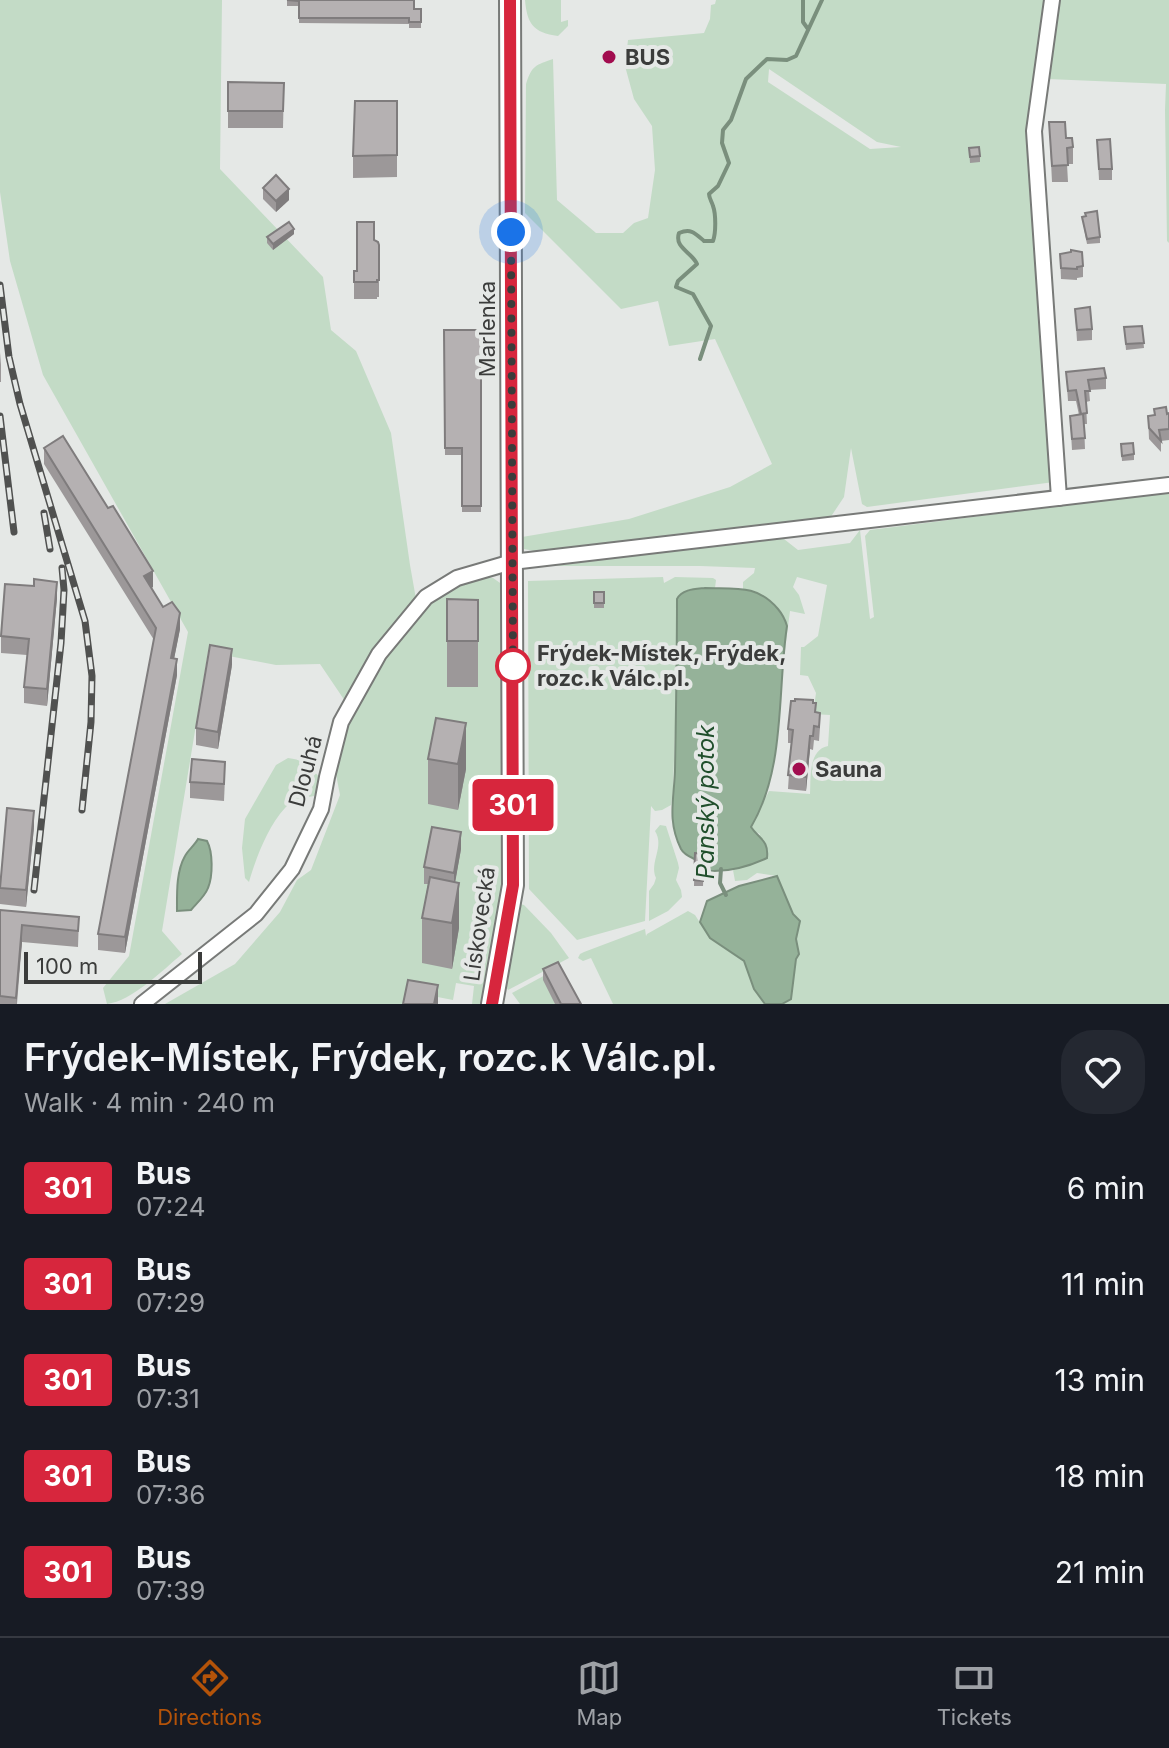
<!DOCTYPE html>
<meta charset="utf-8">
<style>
body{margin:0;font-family:Inter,sans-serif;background:#242831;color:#f1f3f6;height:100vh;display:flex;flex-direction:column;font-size:30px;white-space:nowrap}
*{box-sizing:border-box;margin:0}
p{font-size:26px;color:#9ea1a6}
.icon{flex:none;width:44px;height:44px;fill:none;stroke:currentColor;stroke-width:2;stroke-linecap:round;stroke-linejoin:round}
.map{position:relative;height:1004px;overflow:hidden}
.panel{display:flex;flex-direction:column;background:#171b24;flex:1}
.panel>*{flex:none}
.badge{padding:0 16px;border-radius:6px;font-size:28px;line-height:52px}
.scale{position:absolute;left:24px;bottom:20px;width:178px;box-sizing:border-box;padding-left:8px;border:4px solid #3b3c3b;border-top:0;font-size:22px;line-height:28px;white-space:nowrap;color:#3b3c3b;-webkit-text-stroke:6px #e5e8e6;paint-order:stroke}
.you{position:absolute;width:40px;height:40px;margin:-20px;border:6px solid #fff;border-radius:50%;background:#1a73e8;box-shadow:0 0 0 12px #1a73e833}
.map>.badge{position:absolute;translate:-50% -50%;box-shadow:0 0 0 4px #fff}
.round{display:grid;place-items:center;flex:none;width:84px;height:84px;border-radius:32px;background:#242831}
.headline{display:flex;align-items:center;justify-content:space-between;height:136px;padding:0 24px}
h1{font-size:38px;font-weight:600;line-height:60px}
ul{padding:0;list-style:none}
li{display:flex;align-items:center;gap:24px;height:96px;padding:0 24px}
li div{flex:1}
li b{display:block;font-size:30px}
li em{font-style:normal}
li .badge{min-width:88px;font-weight:700;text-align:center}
.tabs{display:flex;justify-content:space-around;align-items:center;height:112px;border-top:2px solid #363941;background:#171b24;font-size:22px;color:#9ea1a6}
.tabs a{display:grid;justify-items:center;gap:4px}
.tabs .on{color:#b45309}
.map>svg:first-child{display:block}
.green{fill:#c3dbc6;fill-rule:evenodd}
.water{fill:#95b299;stroke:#7a8f7d;stroke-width:2}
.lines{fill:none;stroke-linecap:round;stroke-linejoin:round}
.stream{stroke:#7a8f7d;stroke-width:4}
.minor-casing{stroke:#787a78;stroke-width:18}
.secondary-casing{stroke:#787a78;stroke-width:24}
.minor{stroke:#fff;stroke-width:14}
.secondary{stroke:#fff;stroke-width:20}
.rail-casing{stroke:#505150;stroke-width:7}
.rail{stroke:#e5e8e6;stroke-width:4;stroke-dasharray:12;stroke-linecap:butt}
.wall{fill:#9c9899}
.shaded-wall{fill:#7f7c7d}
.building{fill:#b5b1b2;stroke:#7f7c7d;stroke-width:2}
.line-casing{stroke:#fff;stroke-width:18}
.line{stroke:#d7263d;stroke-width:12}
.walk{stroke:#3b3c3b;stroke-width:8;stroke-dasharray:0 14.4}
.poi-dot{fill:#a20d4f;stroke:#e5e8e6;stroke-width:3}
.stop-dot{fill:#fff;stroke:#d7263d;stroke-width:4}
.labels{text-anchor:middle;stroke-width:8;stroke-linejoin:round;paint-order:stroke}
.poi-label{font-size:22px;font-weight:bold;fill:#3b3c3b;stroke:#e5e8e6;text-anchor:start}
.street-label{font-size:22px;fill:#3b3c3b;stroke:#e5e8e6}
.stop-label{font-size:22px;font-weight:bold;fill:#3b3c3b;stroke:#e5e8e6;text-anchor:start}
.water-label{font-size:24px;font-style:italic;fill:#204f2c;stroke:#e5e8e6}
</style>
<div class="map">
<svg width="1169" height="1004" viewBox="0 0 1169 1004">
<rect width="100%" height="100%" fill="#e5e8e6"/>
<!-- green -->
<g class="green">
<path d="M0 0H222L220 169 323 277 331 330 356 351 391 433 410 565 416 599 368 657 345 701 320 664 276 665 208 652 162 931 182 954C163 970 132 1001 107 1004L103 988 129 956 188 632 43 375 10 261 0 192Z"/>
<path d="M525 0H561V22L568 20V26L558 36C533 33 527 23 525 0Z"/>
<path d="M716 0H1046L1033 103 1030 110 1028 134 1054 482 867 507 862 504 851 448 844 497 830 518 545 553 524 549 522 537 629 519 730 487 772 464 715 339 669 346 658 301 621 309 525 213 526 84C532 65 536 65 553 59L557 200 596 233H623L634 223 648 218 655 170 652 126 634 99 625 66 628 40 704 33 710 19 711 5 715 4ZM769 69 877 142 901 147 870 149 768 82Z"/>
<path d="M1058 0H1169V243L1167 241 1165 110 1166 84 1048 79Z"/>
<path d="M1169 492V1004H779L791 999 798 949 796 939 800 921 793 914 777 876 757 873 747 880 735 881 733 870 751 865 760 834 754 831 751 827 769 791 810 794C811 778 808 750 828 746L830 715 813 714 816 693 808 676 800 675 801 647H804L818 636 827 585 797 577 793 587 799 595 805 614 790 611 784 657 787 626 757 592 743 589V582L754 573 755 568 700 566H553L784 536V539L798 550 850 543 860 530 870 619 874 617 865 536 870 530Z"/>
<path d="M482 577 493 578 503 585 504 893 485 1004H472L474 986 456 983 453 1000 417 993 407 1004H165L235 964 280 912 297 880 311 870 340 795 333 759 357 698 385 653 430 603 459 586Z"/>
<path d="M663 577 664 583 675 577 713 578 716 580 715 588H705L677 599V664L673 791 671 805 662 810 655 811 651 806 645 921 577 940 529 889 528 581Z"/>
<path d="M288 758C306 760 309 766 321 779L314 796C303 798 292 800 285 808 268 826 256 858 249 882L245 878 242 848 245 819 276 765Z"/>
<path d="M660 825 666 826 678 863 679 868 676 880 681 890 682 897 668 911 649 921V891L654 884 656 878C649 862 665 847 655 831Z"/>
<path d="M520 904 524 905 551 933 569 958 508 990 505 985Z"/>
<path d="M688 911 695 915 710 938 744 961 754 989 765 1004H613L591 958 583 961 578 958 580 954 584 952 645 929 646 936 647 934Z"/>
<path d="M549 973 555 1004H520L512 993Z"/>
</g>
<!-- water -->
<g class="water">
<path d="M705 588C735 589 757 584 778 609 783 615 785 619 787 626 777 692 786 768 751 827 759 839 769 840 767 858 748 867 730 872 709 871 701 857 687 860 681 849 667 821 674 799 675 771 676 713 677 656 677 599 682 589 696 589 705 588Z"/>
<path d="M198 839 207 841C213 852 213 876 208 888 205 896 197 903 191 910L177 911C177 893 176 872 185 856 188 850 194 846 198 839Z"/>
<path d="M777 876 793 914 800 921 796 939 799 954 796 959 791 999 782 1004H765L754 989 744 961 710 938 700 922 707 901 739 886Z"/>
</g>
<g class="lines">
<!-- stream -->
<g class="stream">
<path d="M803 0V22L808 29"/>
<path d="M700 359 711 326 693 294 676 287 678 281 697 264C692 252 674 248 679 233 691 228 695 233 704 241H713C716 233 716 214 713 206 712 202 709 198 709 194L718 186 729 163 722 143 723 130 731 120 746 79 767 59 787 60 796 56 822 0"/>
<path d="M721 869 720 883 726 895"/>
</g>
<defs>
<g id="minor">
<path d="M1052 0 1034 131 1059 498"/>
<path d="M142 1004 256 914 292 869 321 809 327 777 341 722 379 654 426 597 457 578 512 562 1169 485"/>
</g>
<path id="secondary" d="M492 1004 513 885 510 0"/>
</defs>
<!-- minor casing -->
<use href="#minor" class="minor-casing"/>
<!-- secondary casing -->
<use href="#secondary" class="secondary-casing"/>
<!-- minor -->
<use href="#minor" class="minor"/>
<!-- secondary -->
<use href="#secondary" class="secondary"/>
<defs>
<g id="rail">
<path d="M0 285 9 357 20 404 85 621 92 676 91 722 82 810"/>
<path d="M0 416 14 532"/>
<path d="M44 513 50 549"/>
<path d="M34 890 61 643 64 590 62 568"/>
</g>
</defs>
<!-- rail casing -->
<use href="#rail" class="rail-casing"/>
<!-- rail -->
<use href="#rail" class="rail"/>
</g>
<!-- wall -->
<g class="wall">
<path d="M287 0 421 9V28H409V24L299 23V6H287Z"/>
<path d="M228 82 284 83 283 128H228Z"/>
<path d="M397 101V177L353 178V156Z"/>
<path d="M1049 122 1066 138 1073 147V164H1067L1068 182H1052Z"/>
<path d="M1097 140 1112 169V180H1099Z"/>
<path d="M969 148 980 156V162L970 163Z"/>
<path d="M263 188 289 200 276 212 263 199Z"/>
<path d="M1082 217 1100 237V243L1087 244Z"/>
<path d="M294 234 273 250 267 243V237Z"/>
<path d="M374 240 379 245V297H377V299H354V271H357Z"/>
<path d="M1060 254 1083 266V277L1077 278V280L1061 279Z"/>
<path d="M1075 309 1092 329V340L1077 341Z"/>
<path d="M1142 326 1144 348 1126 350 1124 327Z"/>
<path d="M444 330H481V512H462V455H445Z"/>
<path d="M0 352 1 365V382H0Z"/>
<path d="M1066 372 1106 378V389L1089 390 1090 401 1086 402 1087 424H1084L1085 449 1072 450 1070 416 1079 415 1076 401H1068Z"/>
<path d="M1154 409 1169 413V440L1161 441V452L1149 439 1148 416 1154 415Z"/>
<path d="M1121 444 1134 454V460L1122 461Z"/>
<path d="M44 448 153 587 151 588 163 607 180 629 174 659 177 675 125 953 98 950V934L154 640 44 464Z"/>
<rect x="594" y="592" width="10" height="16"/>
<path d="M57 598 47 706 24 703V687L27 655 1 653V636Z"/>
<path d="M447 599 478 600V687H447Z"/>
<path d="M232 665 218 749 196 745V728Z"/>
<path d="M816 712 820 727 819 741 814 740 813 750 810 749 806 791 788 789 791 743H788V729Z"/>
<path d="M436 718 466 769 458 810 428 804V759Z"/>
<path d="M225 778 224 801 190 798V782Z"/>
<path d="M34 827 26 907 0 904V880Z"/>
<path d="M461 849 455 882 459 928 452 969 422 963V918L428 884H424V867Z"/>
<path d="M695 853 704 854 703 886H694Z"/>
<path d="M0 910 79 917 78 947 22 942 17 1004H0Z"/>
<path d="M543 969 581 1004H555L543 980Z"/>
</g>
<!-- shaded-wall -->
<g class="shaded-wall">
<path d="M289 189V200L276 212V201Z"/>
<path d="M294 229V234L273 250V244Z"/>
<path d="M153 571V587L144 592V576Z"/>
<path d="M57 582V598L47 706V689Z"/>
<path d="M180 613V629L171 674V658Z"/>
<path d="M232 649V665L218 749V732Z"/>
<path d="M177 659V675L125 953V937Z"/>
<path d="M466 723V769L458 810V764Z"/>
<path d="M810 736V749L806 791V777Z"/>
<path d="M34 811V827L26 907V890Z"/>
<path d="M461 832V849L454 889V873Z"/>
<path d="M459 883V928L452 969V923Z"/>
<path d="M22 925V942L16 1004V998Z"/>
<path d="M438 985V1004H434Z"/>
</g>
<!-- building -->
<g class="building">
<path d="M287 0H414V9H421V22H409V18H299V1Z"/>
<path d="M228 82 284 83 283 111H228Z"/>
<path d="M355 101H397V155L353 156Z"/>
<path d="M1049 122H1065L1066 138H1072L1073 147 1067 148 1068 165 1052 166Z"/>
<path d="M1110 139 1112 169H1099L1097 140Z"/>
<path d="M979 147 980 156 970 157 969 148Z"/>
<path d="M276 175 289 189 276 201 263 188Z"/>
<path d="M1097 211 1100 237 1087 239 1082 217 1086 216 1085 213Z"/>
<path d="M289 222 294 229 273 244 267 237Z"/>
<path d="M357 222H374V240L378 242 379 245V280H377V282H354V271H357Z"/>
<path d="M1071 250 1082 252 1083 266 1077 267V269L1061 268 1060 254 1071 252Z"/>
<path d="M1090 307 1092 329 1077 330 1075 309Z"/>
<path d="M1142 326 1144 343 1126 344 1124 327Z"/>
<path d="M444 330H481V506H462V448H445Z"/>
<path d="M1104 368 1106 378 1088 380 1090 391H1085L1087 413 1081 414 1076 390 1068 391 1066 372Z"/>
<path d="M1166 407 1167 414 1169 413V429L1159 430 1161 441 1149 428 1148 416 1155 415 1154 409Z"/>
<path d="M1083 414 1085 438 1072 439 1070 416Z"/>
<path d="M63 436 108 508 113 506 153 571 144 576 163 607 172 602 180 613 171 658 177 659 125 937 98 934 156 628 44 448Z"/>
<path d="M1133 443 1134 454 1122 456 1121 444Z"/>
<path d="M34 579 57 582 47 689 24 687 29 639 1 636 5 584 34 586Z"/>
<rect x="594" y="592" width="10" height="11"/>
<path d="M447 599 478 600V641H447Z"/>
<path d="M210 645 232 649 218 732 196 728Z"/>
<path d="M795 699 813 700V703H816L815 712 820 713 819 727 814 726 813 736H810L806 777 788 775 793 730 788 729 791 701H795Z"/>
<path d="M436 718 466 723 458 764 428 759Z"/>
<path d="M192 759 225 762 224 784 190 782Z"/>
<path d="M7 808 34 811 26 890 0 888Z"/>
<path d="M432 827 461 832 454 873 424 867Z"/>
<path d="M695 853 704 854 703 881 694 880Z"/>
<path d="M430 877 459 883 452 923 422 918Z"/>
<path d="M0 910 79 917 78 931 22 925 16 998 0 996Z"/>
<path d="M558 962 581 1004H561L543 969Z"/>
<path d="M408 980 438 985 434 1004H403Z"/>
</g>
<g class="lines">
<defs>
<path id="line" d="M492 1004 513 885 510 0"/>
</defs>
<!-- line casing -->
<use href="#line" class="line-casing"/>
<!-- line -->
<use href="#line" class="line"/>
<!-- walk -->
<path class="walk" d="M511 232 513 666"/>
</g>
<!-- markers -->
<g class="poi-dot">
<circle cx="609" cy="57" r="8"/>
<circle cx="799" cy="769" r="8"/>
</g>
<circle class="stop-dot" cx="513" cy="666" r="16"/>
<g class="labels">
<!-- poi labels -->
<g class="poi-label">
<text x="625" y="65">BUS</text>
<text x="815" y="777">Sauna</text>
</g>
<!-- street labels -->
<g class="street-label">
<text transform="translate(487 329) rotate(-90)" y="8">Marlenka</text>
<text transform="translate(305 771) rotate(-75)" y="8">Dlouhá</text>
<text transform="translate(479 924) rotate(-82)" y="8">Lískovecká</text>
</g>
<!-- stop labels -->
<g class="stop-label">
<text x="537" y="661">Frýdek-Místek, Frýdek,<tspan x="537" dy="25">rozc.k Válc.pl.</tspan></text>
</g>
<!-- water labels -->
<g class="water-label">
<text transform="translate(706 802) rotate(-90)" y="8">Panský potok</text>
</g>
</g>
</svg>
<div class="scale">100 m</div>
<div class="you" style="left:511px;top:232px"></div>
<b class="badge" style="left:513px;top:805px;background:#d7263d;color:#fff">301</b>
</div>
<section class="panel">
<div class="headline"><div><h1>Frýdek-Místek, Frýdek, rozc.k Válc.pl.</h1><p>Walk · 4 min · 240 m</p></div><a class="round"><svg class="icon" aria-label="heart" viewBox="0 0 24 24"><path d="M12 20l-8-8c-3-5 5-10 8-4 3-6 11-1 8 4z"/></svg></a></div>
<ul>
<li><span class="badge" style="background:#d7263d;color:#fff">301</span><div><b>Bus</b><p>07:24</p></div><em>6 min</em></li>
<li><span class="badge" style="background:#d7263d;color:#fff">301</span><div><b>Bus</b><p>07:29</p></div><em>11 min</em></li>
<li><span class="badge" style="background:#d7263d;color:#fff">301</span><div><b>Bus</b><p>07:31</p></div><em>13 min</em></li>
<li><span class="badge" style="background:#d7263d;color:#fff">301</span><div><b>Bus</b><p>07:36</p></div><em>18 min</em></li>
<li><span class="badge" style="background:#d7263d;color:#fff">301</span><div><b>Bus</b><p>07:39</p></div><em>21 min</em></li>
</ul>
</section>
<nav class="tabs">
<a class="on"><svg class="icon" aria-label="directions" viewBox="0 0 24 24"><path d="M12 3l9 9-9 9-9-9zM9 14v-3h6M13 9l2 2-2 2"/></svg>Directions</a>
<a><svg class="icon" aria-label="map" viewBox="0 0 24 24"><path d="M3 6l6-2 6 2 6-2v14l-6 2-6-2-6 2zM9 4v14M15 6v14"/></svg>Map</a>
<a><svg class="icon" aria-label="tickets" viewBox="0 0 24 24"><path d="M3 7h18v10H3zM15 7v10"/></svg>Tickets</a>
</nav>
